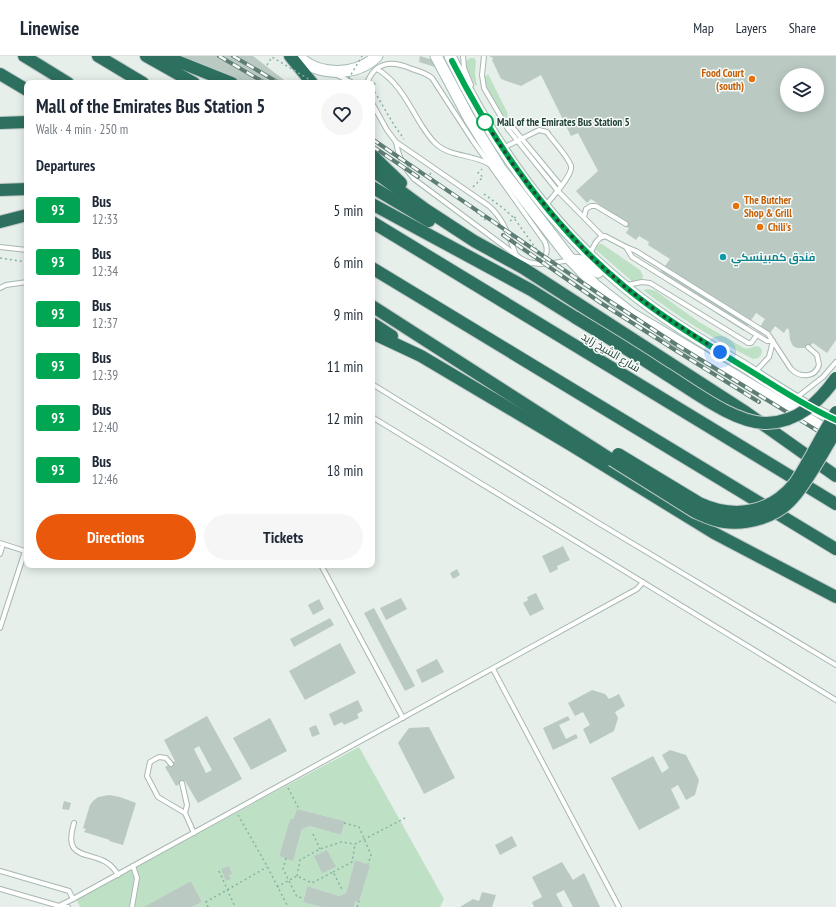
<!DOCTYPE html>
<meta charset="utf-8">
<style>
body{margin:0;font-family:"PT Sans Narrow",Cairo,sans-serif;background:#f6f6f7;color:#1f2937;height:100vh;display:flex;flex-direction:column;font-size:15px;white-space:nowrap}
*{box-sizing:border-box;margin:0}
p{font-size:13px;color:#747a83}
.icon{flex:none;width:22px;height:22px;fill:none;stroke:currentColor;stroke-width:2;stroke-linecap:round;stroke-linejoin:round}
.map{position:relative;flex:1;overflow:hidden}
.panel{position:absolute;left:24px;top:24px;width:351px;height:488px;display:flex;flex-direction:column;background:#fff;border-radius:8px;box-shadow:0 2px 10px #0003}
.panel>*{flex:none}
.badge{padding:0 8px;border-radius:3px;font-size:14px;line-height:26px}
.buttons{position:absolute;left:780px;top:12px;display:grid;gap:8px}
.buttons a{display:grid;place-items:center;width:44px;height:44px;border-radius:50%;background:#fff;box-shadow:0 2px 10px #0003;font-size:20px}
.you{position:absolute;width:20px;height:20px;margin:-10px;border:3px solid #fff;border-radius:50%;background:#1a73e8;box-shadow:0 0 0 6px #1a73e833}
.map>.badge{position:absolute;translate:-50% -50%;box-shadow:0 0 0 2px #fff}
h2{padding:0 12px;font-size:15px;line-height:36px}
.round{display:grid;place-items:center;flex:none;width:42px;height:42px;border-radius:21px;background:#f6f6f7}
.headline{display:flex;align-items:center;justify-content:space-between;height:68px;padding:0 12px}
h1{font-size:19px;font-weight:700;line-height:30px}
.primary-button{display:flex;gap:8px;margin-top:auto;padding:8px 12px}
.primary-button a{flex:1;height:46px;border-radius:24px;background:#ea580c;color:#fff;font-size:16px;font-weight:700;line-height:46px;text-align:center}
.primary-button a+a{background:#f6f6f7;color:#1f2937}
ul{padding:0;list-style:none}
li{display:flex;align-items:center;gap:12px;height:52px;padding:0 12px}
li div{flex:1}
li b{display:block;font-size:15px}
li em{font-style:normal}
li .badge{min-width:44px;font-weight:700;text-align:center}
header{display:flex;align-items:center;gap:24px;box-sizing:border-box;height:56px;padding:0 20px;background:#fff;border-bottom:1px solid #e0e1e3}
header strong{font-size:19px}
nav{display:flex;gap:22px;margin-inline-start:auto;font-size:14px}
.map>svg:first-child{display:block}
.green{fill:#bee1c6;fill-rule:evenodd}
.building{fill:#bacac3;fill-rule:evenodd}
.lines{fill:none;stroke-linecap:round;stroke-linejoin:round}
.lane-casing{stroke:#a8b8b1;stroke-width:6}
.secondary-casing{stroke:#a3bbb2;stroke-width:13}
.highway-casing{stroke:#c1cac8;stroke-width:14}
.path{stroke:#85b4a3;stroke-width:1.5;stroke-dasharray:2 3;stroke-linecap:butt}
.lane{stroke:#fff;stroke-width:4}
.secondary{stroke:#fff;stroke-width:11}
.highway{stroke:#2e7060;stroke-width:12}
.rail-casing{stroke:#5e7d74;stroke-width:4}
.rail{stroke:#f7fbf9;stroke-width:2.5;stroke-dasharray:8;stroke-linecap:butt}
.highway-bridge-casing{stroke:#c1cac8;stroke-width:14;stroke-linecap:butt}
.path-bridge{stroke:#85b4a3;stroke-width:1.5;stroke-dasharray:2 3;stroke-linecap:butt}
.highway-bridge{stroke:#2e7060;stroke-width:12}
.line-casing{stroke:#fff;stroke-width:9}
.line{stroke:#00a651;stroke-width:6}
.walk{stroke:#234239;stroke-width:4;stroke-dasharray:0 7.2}
.food-dot{fill:#e8710a;stroke:#f7fbf9;stroke-width:1.5}
.stop-dot{fill:#fff;stroke:#00a651;stroke-width:2}
.culture-dot{fill:#0f9aa8;stroke:#f7fbf9;stroke-width:1.5}
.labels{text-anchor:middle;stroke-width:3;stroke-linejoin:round;paint-order:stroke}
.food-label{font-size:11px;font-weight:bold;fill:#c56008;stroke:#f7fbf9;text-anchor:start}
.stop-label{font-size:11px;font-weight:bold;fill:#234239;stroke:#f7fbf9;text-anchor:start}
.culture-label{font-size:11px;font-weight:bold;fill:#0d838f;stroke:#f7fbf9;text-anchor:start}
.street-label{font-size:11px;fill:#234239;stroke:#f7fbf9}
</style>
<header>
<strong>Linewise</strong>
<nav><a>Map</a><a>Layers</a><a>Share</a></nav>
</header>
<div class="map">
<svg width="836" height="851" viewBox="0 0 836 851">
<rect width="100%" height="100%" fill="#e6efea"/>
<!-- green -->
<g class="green">
<path d="M470 2H474L476 5 475 18 477 30 475 29 465 9V6Z"/>
<path d="M488 18 508 58 507 62H504L502 61 485 28V21Z"/>
<path d="M599 188H602L640 214 643 219 642 225 633 226 595 193Z"/>
<path d="M648 233 656 235 699 266 744 292C750 294 754 288 760 291L762 295 761 299 758 302 753 303C714 283 678 261 643 234Z"/>
<path d="M359 691 444 843 440 851H354L355 845H359L369 809 355 804 346 837 339 840 307 830 303 845 322 851H192L202 846 191 825 146 851H80L76 842ZM297 753 345 765 341 779 310 770 302 773 293 804 279 800 290 763H293Z"/>
</g>
<!-- building -->
<g class="building">
<path d="M182 0H253L288 27H218Z"/>
<path d="M420 0 436 5 435 11 419 6Z"/>
<path d="M489 0H836V284L827 297 813 287 811 289 804 292H797L793 290 790 284 789 274 787 272 784 277 775 270 770 277 760 271 765 263 756 257 744 275 658 220 670 203 648 189 649 186 639 180 636 184 626 177 629 172 625 170 627 167 591 143 587 147 576 135 598 115 578 77 571 80 541 19 521 30 501 23 492 4 493 2ZM787 19H817V49H787Z"/>
<path d="M563 490 570 504 557 510 558 513 550 517 542 500Z"/>
<path d="M457 513 460 519 453 523 450 517Z"/>
<path d="M536 537 544 553 530 560 523 547 528 544 527 541Z"/>
<path d="M401 542 407 553 386 564 380 552Z"/>
<path d="M319 543 324 553 313 559 308 549Z"/>
<path d="M374 552 415 630 405 635 364 557Z"/>
<path d="M330 562 334 569 294 591 290 583Z"/>
<path d="M340 587 356 617 305 644 289 615Z"/>
<path d="M437 603 444 616 422 627 416 614Z"/>
<path d="M592 634 605 638 609 643 619 638 625 650 615 656 618 662 614 675 590 688 583 673 590 669 583 656 575 660 568 647Z"/>
<path d="M358 644 363 655 357 658 359 662 344 669 342 666 334 670 329 658Z"/>
<path d="M207 660 242 723 198 747 185 725 176 730 165 711 175 705 164 684ZM199 690 212 714 206 717 194 693Z"/>
<path d="M568 660 570 664 559 669 566 683 576 678 578 682 553 694 543 672Z"/>
<path d="M270 662 287 695 251 714 233 682Z"/>
<path d="M316 669 320 678 312 681 309 672Z"/>
<path d="M429 671 455 722 424 738 398 687 409 672Z"/>
<path d="M670 694 686 699 699 724 695 739 686 744 678 729 671 733 680 752 639 774 611 722 653 700 662 717 669 712 662 699Z"/>
<path d="M109 739 120 741 136 747 123 789 109 785 110 784 84 776 86 773 83 772 90 749 93 745 98 741Z"/>
<path d="M64 745 71 747 69 754 62 753Z"/>
<path d="M297 753 345 765 341 779 310 770 302 773 293 805 279 800 290 763H293Z"/>
<path d="M512 780 517 790 500 799 495 789Z"/>
<path d="M327 794 336 811 322 817 314 800Z"/>
<path d="M355 804 370 809 359 846 355 845 354 851H322L303 846 307 830 339 840 346 837Z"/>
<path d="M562 806 573 824 584 817 600 851H573L564 834 556 838 563 851H534L532 846 542 841 532 821Z"/>
<path d="M229 810 232 818 229 819 231 823 226 825 221 813Z"/>
<path d="M191 825 202 846 192 851H144Z"/>
<path d="M482 836 496 839 492 851H460L473 843 479 845Z"/>
</g>
<g class="lines">
<defs>
<g id="lane">
<path d="M463 0 464 12 471 29"/>
<path d="M484 0 482 19 484 32 508 73 557 134 603 181"/>
<path d="M377 13C398 25 409 49 422 70 426 76 430 82 435 87 449 101 472 98 489 108"/>
<path d="M337 19 353 27"/>
<path d="M367 27C376 4 393 5 412 13 419 15 426 17 432 22L473 85 545 186C549 195 546 202 539 208"/>
<path d="M372 47 387 74 396 86 489 150C504 163 509 181 516 199"/>
<path d="M506 68 513 72 561 130"/>
<path d="M396 86C398 101 404 112 414 123L520 202C536 212 553 207 570 204"/>
<path d="M503 92 539 74 547 76 549 79C555 87 568 101 571 110 573 119 552 141 546 149"/>
<path d="M584 161 586 153 591 150H596L626 168"/>
<path d="M0 191 27 194"/>
<path d="M626 191 632 201 757 279 767 285H773L769 301 755 316"/>
<path d="M590 198C594 190 596 182 605 180L626 191 636 195 768 278 791 313C800 322 815 322 819 309L817 299 808 291"/>
<path d="M627 229 642 226 650 227 748 287H751L757 279"/>
<path d="M0 232 6 229 27 226"/>
<path d="M372 328 600 468 836 609"/>
<path d="M796 342 823 321 836 306"/>
<path d="M372 361 836 644"/>
<path d="M0 487 25 495 0 572"/>
<path d="M0 498 3 488"/>
<path d="M321 509 403 662"/>
<path d="M493 613 619 851"/>
<path d="M171 708 166 702 159 701 150 706 147 720 158 741 185 757"/>
<path d="M182 727 187 749 185 757 194 777"/>
<path d="M74 767C60 813 102 788 118 819"/>
<path d="M0 815 69 835 73 843 59 850 0 833"/>
<path d="M73 843 637 533 643 526"/>
<path d="M60 850 68 851"/>
<path d="M132 851 137 822 133 810"/>
</g>
<g id="secondary">
<path d="M298 0C318 21 357 20 377 0"/>
<path d="M436 0 469 62 500 112 571 204 595 229 632 258 833 378"/>
<path d="M450 0C492 86 549 169 624 230 661 261 701 285 742 309 772 328 803 350 836 364"/>
<path d="M571 204 583 205 598 216"/>
</g>
<g id="highway">
<path d="M24 0 68 27"/>
<path d="M98 0 143 27"/>
<path d="M146 0 194 27"/>
<path d="M164 0 232 27"/>
<path d="M290 0 312 27"/>
<path d="M0 18 27 34"/>
<path d="M0 67 27 66"/>
<path d="M372 99 401 127"/>
<path d="M372 114 425 153 474 185 523 212 744 355 836 420"/>
<path d="M372 131 429 165"/>
<path d="M0 134 27 133"/>
<path d="M372 148 531 234 576 262"/>
<path d="M0 166 27 159"/>
<path d="M372 166 836 448"/>
<path d="M372 212 836 493"/>
<path d="M372 250 612 404"/>
<path d="M372 267 392 280"/>
<path d="M372 277 421 300 571 389 714 477 836 541"/>
</g>
</defs>
<!-- lane casing -->
<use href="#lane" class="lane-casing"/>
<!-- secondary casing -->
<use href="#secondary" class="secondary-casing"/>
<!-- highway casing -->
<use href="#highway" class="highway-casing"/>
<!-- path -->
<g class="path">
<path d="M374 27 375 28 373 33 394 69 404 83"/>
<path d="M431 117 428 120 459 141 488 166"/>
<path d="M473 131 483 121 478 117 482 113"/>
<path d="M484 138 503 152 514 162 537 194 539 195"/>
<path d="M510 165 518 159"/>
<path d="M0 202 27 206"/>
<path d="M288 732 299 753"/>
<path d="M238 759 267 810 288 851"/>
<path d="M344 767 359 771 371 799 368 808"/>
<path d="M313 778 320 793"/>
<path d="M286 802 283 813 297 841 304 842"/>
<path d="M219 815 235 851"/>
<path d="M333 816 352 806 355 788"/>
<path d="M297 820 300 804 320 793 341 786 355 788 405 762"/>
<path d="M277 831 297 820 312 827 333 816 343 835"/>
<path d="M208 851 206 846 267 811"/>
<path d="M357 851 359 845"/>
</g>
<!-- lane -->
<use href="#lane" class="lane"/>
<!-- secondary -->
<use href="#secondary" class="secondary"/>
<!-- highway -->
<use href="#highway" class="highway"/>
<defs>
<g id="rail">
<path d="M219 0 265 27"/>
<path d="M233 0 279 27"/>
<path d="M372 83 608 244 677 289 836 386"/>
<path d="M372 90 418 121"/>
<path d="M503 179 601 247 675 294 759 346"/>
</g>
</defs>
<!-- rail casing -->
<use href="#rail" class="rail-casing"/>
<!-- rail -->
<use href="#rail" class="rail"/>
<defs>
<g id="highway-bridge">
<path d="M576 262C606 280 635 298 664 317 692 334 735 368 767 367 798 366 819 346 836 322"/>
<path d="M618 398 699 447C733 463 769 458 794 428 800 420 805 410 810 402 818 387 827 371 836 356"/>
<path d="M612 404 695 456C704 460 714 465 724 466 748 469 777 461 793 442 810 422 822 397 836 375"/>
</g>
</defs>
<!-- highway-bridge casing -->
<use href="#highway-bridge" class="highway-bridge-casing"/>
<!-- path-bridge -->
<g class="path-bridge">
<path d="M267 9 272 1 315 27"/>
<path d="M346 27 362 0"/>
</g>
<!-- highway-bridge -->
<use href="#highway-bridge" class="highway-bridge"/>
</g>
<g class="lines">
<defs>
<path id="line" d="M452 5C495 89 550 169 624 230 660 260 699 283 739 308 771 327 802 349 836 364"/>
</defs>
<!-- line casing -->
<use href="#line" class="line-casing"/>
<!-- line -->
<use href="#line" class="line"/>
<!-- walk -->
<path class="walk" d="M485 66 512 107 534 136 558 165 589 199 624 230 659 257 720 296"/>
</g>
<!-- markers -->
<g class="food-dot">
<circle cx="752" cy="23" r="4"/>
<circle cx="736" cy="150" r="4"/>
<circle cx="760" cy="171" r="4"/>
</g>
<circle class="stop-dot" cx="485" cy="66" r="8"/>
<circle class="culture-dot" cx="723" cy="201" r="4"/>
<g class="labels">
<!-- food labels -->
<g class="food-label">
<text x="744" y="21" text-anchor="end">Food Court<tspan x="744" dy="13">(south)</tspan></text>
<text x="744" y="148">The Butcher<tspan x="744" dy="13">Shop &amp; Grill</tspan></text>
<text x="768" y="175">Chili's</text>
</g>
<!-- stop labels -->
<g class="stop-label">
<text x="497" y="70">Mall of the Emirates Bus Station 5</text>
</g>
<!-- culture labels -->
<g class="culture-label">
<text x="731" y="205">فندق كمبينسكي</text>
</g>
<!-- street labels -->
<g class="street-label">
<text transform="translate(611 296) rotate(31)" y="4">شارع الشيخ زايد</text>
</g>
</g>
</svg>
<div class="buttons">
<a><svg class="icon" aria-label="layers" viewBox="0 0 24 24"><path d="M12 4l9 5-9 5-9-5zM3 14l9 5 9-5"/></svg></a>
</div>
<div class="you" style="left:720px;top:296px"></div>
<section class="panel">
<div class="headline"><div><h1>Mall of the Emirates Bus Station 5</h1><p>Walk · 4 min · 250 m</p></div><a class="round"><svg class="icon" aria-label="heart" viewBox="0 0 24 24"><path d="M12 20l-8-8c-3-5 5-10 8-4 3-6 11-1 8 4z"/></svg></a></div>
<h2>Departures</h2>
<ul>
<li><span class="badge" style="background:#00a651;color:#fff">93</span><div><b>Bus</b><p>12:33</p></div><em>5 min</em></li>
<li><span class="badge" style="background:#00a651;color:#fff">93</span><div><b>Bus</b><p>12:34</p></div><em>6 min</em></li>
<li><span class="badge" style="background:#00a651;color:#fff">93</span><div><b>Bus</b><p>12:37</p></div><em>9 min</em></li>
<li><span class="badge" style="background:#00a651;color:#fff">93</span><div><b>Bus</b><p>12:39</p></div><em>11 min</em></li>
<li><span class="badge" style="background:#00a651;color:#fff">93</span><div><b>Bus</b><p>12:40</p></div><em>12 min</em></li>
<li><span class="badge" style="background:#00a651;color:#fff">93</span><div><b>Bus</b><p>12:46</p></div><em>18 min</em></li>
</ul>
<div class="primary-button"><a>Directions</a><a>Tickets</a></div>
</section>
</div>
